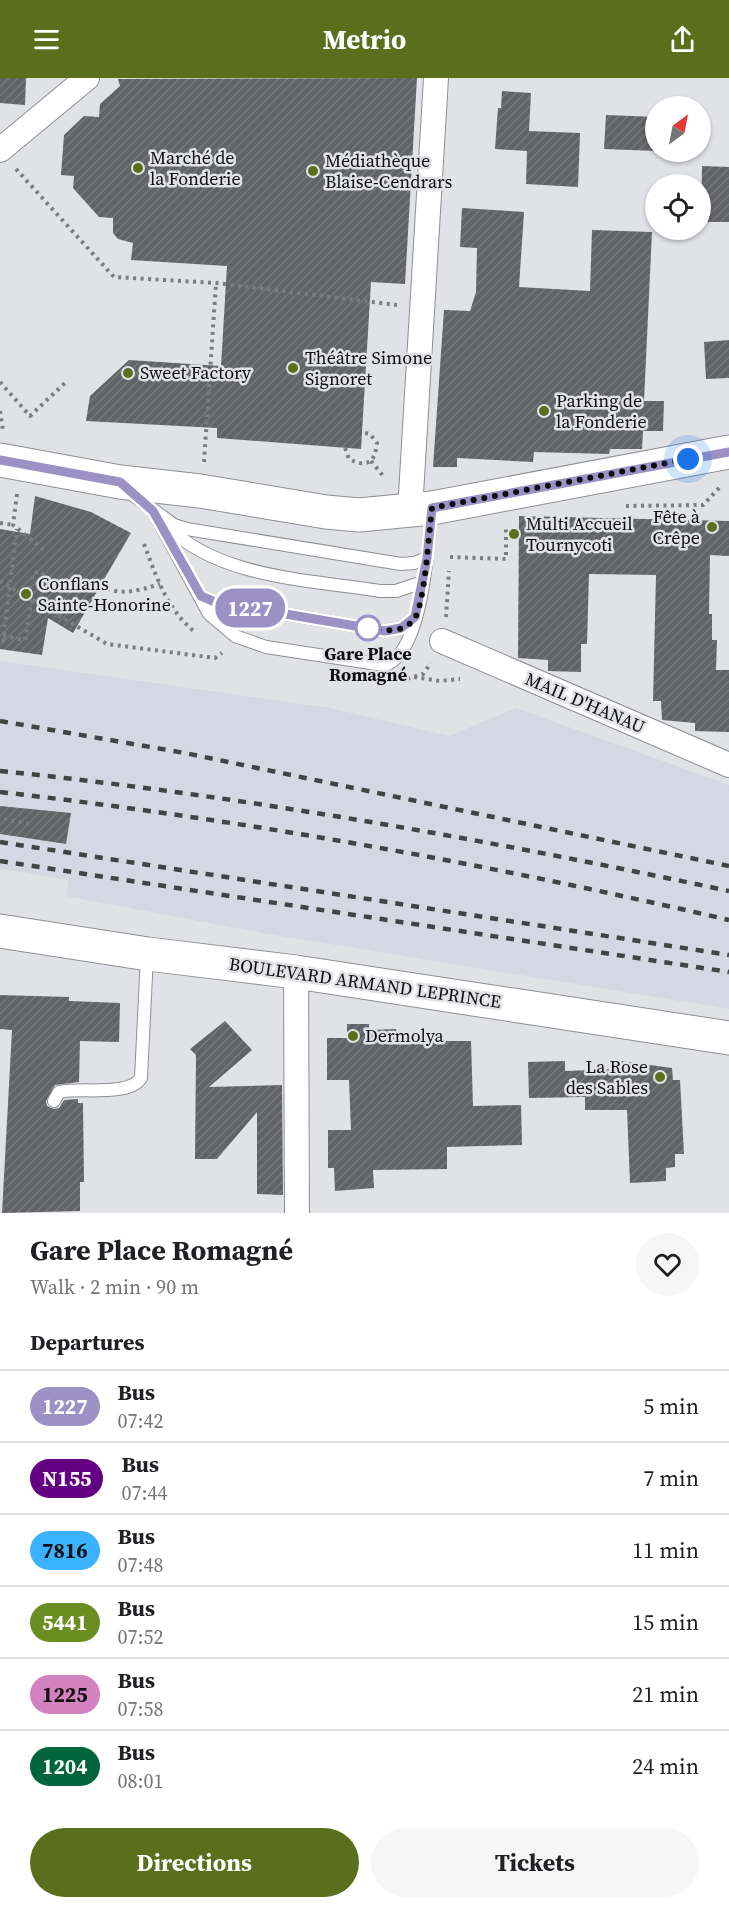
<!DOCTYPE html>
<meta charset="utf-8">
<style>
body{margin:0;font-family:"Source Serif 4",serif;background:#f6f6f6;color:#202124;height:100vh;display:flex;flex-direction:column;font-size:22px;white-space:nowrap}
*{box-sizing:border-box;margin:0}
p{font-size:20px;color:#757577}
.icon{flex:none;width:33px;height:33px;fill:none;stroke:currentColor;stroke-width:2;stroke-linecap:round;stroke-linejoin:round}
.map{position:relative;height:1135px;overflow:hidden}
.sheet{display:flex;flex-direction:column;background:#fff;flex:1}
.sheet>*{flex:none}
.badge{padding:0 12px;border-radius:20px;font-size:21px;line-height:39px}
.needle{width:39px;rotate:32deg}
.controls{position:absolute;left:645px;top:18px;display:grid;gap:12px}
.controls a{display:grid;place-items:center;width:66px;height:66px;border-radius:50%;background:#fff;box-shadow:0 2px 4px #0004;font-size:30px}
.you{position:absolute;width:30px;height:30px;margin:-15px;border:4px solid #fff;border-radius:50%;background:#1a73e8;box-shadow:0 0 0 9px #1a73e833}
.map>.badge{position:absolute;translate:-50% -50%;box-shadow:0 0 0 3px #fff}
h2{padding:0 30px;font-size:22px;line-height:54px}
.round{display:grid;place-items:center;flex:none;width:63px;height:63px;border-radius:32px;background:#f6f6f6}
.head{display:flex;align-items:center;justify-content:space-between;height:102px;padding:0 30px}
h1{font-size:28px;font-weight:700;line-height:45px}
.cta{display:flex;gap:12px;margin-top:auto;padding:12px 30px}
.cta a{flex:1;height:69px;border-radius:36px;background:#5b6e1c;color:#fff;font-size:24px;font-weight:700;line-height:69px;text-align:center}
.cta a+a{background:#f6f6f6;color:#202124}
ul{padding:0;list-style:none}
li{display:flex;align-items:center;gap:18px;height:72px;padding:0 30px;border-top:2px solid #e0e0e0}
li div{flex:1}
li b{display:block;font-size:22px}
li em{font-style:normal}
li .badge{min-width:66px;font-weight:700;text-align:center}
header{display:flex;justify-content:space-between;align-items:center;height:78px;padding:0 30px;background:#5b6e1c;color:#fff;font-size:27px;font-weight:700}
.map>svg:first-child{display:block}
.built{fill:#d5d7e2}
.building{fill:url(#building-hatch)}
.lines{fill:none;stroke-linecap:round;stroke-linejoin:round}
.lane-casing{stroke:#8e8f92;stroke-width:14}
.street-casing{stroke:#8e8f92;stroke-width:26}
.secondary-casing{stroke:#8e8f92;stroke-width:35}
.path{stroke:#7c7d7f;stroke-width:4;stroke-dasharray:3 4.5;stroke-linecap:butt}
.lane{stroke:#fff;stroke-width:12}
.street{stroke:#fff;stroke-width:24}
.secondary{stroke:#fff;stroke-width:33}
.rail{stroke:#434345;stroke-width:4.5;stroke-dasharray:8 8;stroke-linecap:butt}
.line-casing{stroke:#fff;stroke-width:14}
.line{stroke:#9c91c5;stroke-width:9}
.walk{stroke:#0e0e0f;stroke-width:6;stroke-dasharray:0 10.8}
.poi-dot{fill:#5b6e1c;stroke:#e1e2e6;stroke-width:2}
.stop-dot{fill:#fff;stroke:#9c91c5;stroke-width:3}
.labels{text-anchor:middle;stroke-width:5;stroke-linejoin:round;paint-order:stroke}
.poi-label{font-size:18px;fill:#0e0e0f;stroke:#e1e2e6;text-anchor:start}
.stop-label{font-size:18px;font-weight:bold;fill:#0e0e0f;stroke:#e1e2e6}
.street-label{font-size:18px;fill:#0e0e0f;stroke:#e1e2e6}
</style>
<header><svg class="icon" aria-label="menu" viewBox="0 0 24 24"><path d="M4 6h16M4 12h16M4 18h16"/></svg>Metrio<svg class="icon" aria-label="share" viewBox="0 0 24 24"><path d="M12 15V3M7 8l5-5 5 5M5 13v7h14v-7"/></svg></header>
<div class="map">
<svg width="729" height="1135" viewBox="0 0 729 1135">
<defs>
<pattern id="building-hatch" width="6" height="6" patternUnits="userSpaceOnUse" patternTransform="scale(1.5)"><rect width="6" height="6" fill="#626366"/><path d="M-1 1l2-2M0 6l6-6M5 7l2-2" fill="none" stroke="#77787a"/></pattern>
</defs>
<rect width="100%" height="100%" fill="#e1e2e6"/>
<!-- built -->
<path class="built" d="M0 583 330 630 449 658 516 630 729 707V931L268 856 66 818 69 802 0 791Z"/>
<!-- building -->
<g class="building">
<path d="M0 0H26L25 27 0 25Z"/>
<path d="M417 0 405 206 371 204 361 371 217 360V350L86 343 90 318 129 282 221 288 227 188 131 182 133 165 118 161 113 155V140L99 139 73 110 74 98 61 97 64 57 84 38 99 39 100 26 120 8 118 1Z"/>
<path d="M502 13 531 15 529 53 580 55 578 109 526 106 527 73 495 71 498 30H501Z"/>
<path d="M606 37 656 39V73L604 71Z"/>
<path d="M702 88 729 89V144H701Z"/>
<path d="M462 130 524 134 519 209 590 213 592 152 652 154 644 323H664L663 353H643L642 371H610L609 376 534 374 533 384 457 380V389H433L444 232 470 233 476 214 477 170 460 169Z"/>
<path d="M729 262V300L706 301 704 264Z"/>
<path d="M35 418 91 434 131 455 73 555 48 540 42 577 0 571V451L30 456Z"/>
<path d="M519 438 729 443V478L710 477 709 536H712V562H717L716 592H729V654L695 653V645L662 642 661 623H653L656 497 589 496 587 566H581V594L548 593V582L518 580Z"/>
<path d="M0 728 71 735 66 766 0 756Z"/>
<path d="M0 917 69 919V923L120 925 119 964 80 963 79 1004 55 1007 46 1023 47 1028 54 1031 59 1030 64 1022 78 1021V1025H83L84 1104H80V1133L2 1135 12 952 0 951Z"/>
<path d="M225 943 252 972 209 1009 282 1007 283 1117 257 1116V1034L217 1081H195L196 977 190 971Z"/>
<path d="M347 946H369V952L396 951 397 957 425 956V963H471L473 1028 521 1027 522 1067 447 1069V1091L373 1092 374 1110 335 1113 334 1090H328V1052H351L349 1002H327V960H347Z"/>
<path d="M565 983V993L620 991V983L672 990 673 1002H680L684 1076H675V1089L666 1090V1103L630 1105 627 1032H585V1019L529 1020 528 984Z"/>
</g>
<g class="lines">
<defs>
<g id="lane">
<path d="M129 414 174 447 187 451 401 486 414 485 427 480"/>
<path d="M153 433 209 536 235 558 266 569 384 587C423 578 428 465 432 430"/>
<path d="M166 447C217 500 311 502 380 513H396L423 504"/>
<path d="M201 518 215 524 385 553 401 550 415 539"/>
<path d="M54 1023 59 1014C80 1009 129 1019 141 1000L147 877"/>
</g>
<g id="street">
<path d="M0 72 87 0"/>
<path d="M410 433 436 0"/>
<path d="M442 563 729 687"/>
<path d="M296 894 297 1135"/>
</g>
<g id="secondary">
<path d="M0 382 120 404 200 413 326 434 359 437 432 430 729 374"/>
<path d="M0 853 148 876 296 894 729 960"/>
</g>
</defs>
<!-- lane casing -->
<use href="#lane" class="lane-casing"/>
<!-- street casing -->
<use href="#street" class="street-casing"/>
<!-- secondary casing -->
<use href="#secondary" class="secondary-casing"/>
<!-- path -->
<g class="path">
<path d="M16 91 114 199 216 205 397 227"/>
<path d="M0 304 30 338 66 304"/>
<path d="M0 333 3 353"/>
<path d="M345 370 349 381C357 385 363 387 371 383L375 377 377 365 370 356 361 354"/>
<path d="M371 383 384 399"/>
<path d="M204 384 216 205"/>
<path d="M17 416 13 447 44 472"/>
<path d="M626 428 703 427 721 408"/>
<path d="M0 445 13 447"/>
<path d="M144 466C156 498 167 532 195 554"/>
<path d="M450 479 506 481V447"/>
<path d="M0 503 107 566 215 580 222 575"/>
<path d="M100 508C122 518 137 513 160 506"/>
<path d="M25 517 29 510 38 509 43 496 38 493 32 498 33 504 37 506"/>
<path d="M446 539 449 493"/>
<path d="M3 558 25 562 32 521"/>
<path d="M3 564 17 451"/>
<path d="M414 599 440 603 460 601"/>
<path d="M400 603 423 596 431 585"/>
<path d="M4 741 30 746"/>
</g>
<!-- lane -->
<use href="#lane" class="lane"/>
<!-- street -->
<use href="#street" class="street"/>
<!-- secondary -->
<use href="#secondary" class="secondary"/>
<!-- rail -->
<g class="rail">
<path d="M0 643 185 675 729 788"/>
<path d="M0 693C245 718 488 762 729 813"/>
<path d="M0 714C246 742 488 786 729 842"/>
<path d="M0 764 729 877"/>
<path d="M0 783 729 894"/>
</g>
</g>
<g class="lines">
<defs>
<path id="line" d="M0 382 120 404 153 433 201 518 215 524 385 553 401 550 415 539 427 480 432 430 729 374"/>
</defs>
<!-- line casing -->
<use href="#line" class="line-casing"/>
<!-- line -->
<use href="#line" class="line"/>
<!-- walk -->
<path class="walk" d="M368 550C383 553 404 556 415 540 425 523 429 453 432 430L688 381"/>
</g>
<!-- markers -->
<g class="poi-dot">
<circle cx="138" cy="90" r="6"/>
<circle cx="313" cy="93" r="6"/>
<circle cx="293" cy="290" r="6"/>
<circle cx="128" cy="295" r="6"/>
<circle cx="544" cy="333" r="6"/>
<circle cx="712" cy="449" r="6"/>
<circle cx="514" cy="456" r="6"/>
<circle cx="26" cy="516" r="6"/>
<circle cx="353" cy="958" r="6"/>
<circle cx="660" cy="999" r="6"/>
</g>
<circle class="stop-dot" cx="368" cy="550" r="12"/>
<g class="labels">
<!-- poi labels -->
<g class="poi-label">
<text x="150" y="86">Marché de<tspan x="150" dy="21">la Fonderie</tspan></text>
<text x="325" y="89">Médiathèque<tspan x="325" dy="21">Blaise-Cendrars</tspan></text>
<text x="305" y="286">Théâtre Simone<tspan x="305" dy="21">Signoret</tspan></text>
<text x="140" y="301">Sweet Factory</text>
<text x="556" y="329">Parking de<tspan x="556" dy="21">la Fonderie</tspan></text>
<text x="700" y="445" text-anchor="end">Fête à<tspan x="700" dy="21">Crêpe</tspan></text>
<text x="526" y="452">Multi Accueil<tspan x="526" dy="21">Tournycoti</tspan></text>
<text x="38" y="512">Conflans<tspan x="38" dy="21">Sainte-Honorine</tspan></text>
<text x="365" y="964">Dermolya</text>
<text x="648" y="995" text-anchor="end">La Rose<tspan x="648" dy="21">des Sables</tspan></text>
</g>
<!-- stop labels -->
<g class="stop-label">
<text x="368" y="582">Gare Place<tspan x="368" dy="21">Romagné</tspan></text>
</g>
<!-- street labels -->
<g class="street-label">
<text transform="translate(585 625) rotate(23)" y="6">MAIL D'HANAU</text>
<text transform="translate(365 905) rotate(8)" y="6">BOULEVARD ARMAND LEPRINCE</text>
</g>
</g>
</svg>
<div class="controls">
<a><svg class="needle" viewBox="-14 -14 28 28"><path d="M0-13l5 13h-10z" fill="#e53935"/><path d="M0 13l5-13h-10z" fill="#757577"/></svg></a>
<a><svg class="icon" aria-label="locate" viewBox="0 0 24 24"><circle cx="12" cy="12" r="6"/><path d="M12 2v4M12 18v4M2 12h4M18 12h4"/></svg></a>
</div>
<div class="you" style="left:688px;top:381px"></div>
<b class="badge" style="left:250px;top:530px;background:#9c91c5;color:#fff">1227</b>
</div>
<section class="sheet">
<div class="head"><div><h1>Gare Place Romagné</h1><p>Walk · 2 min · 90 m</p></div><a class="round"><svg class="icon" aria-label="heart" viewBox="0 0 24 24"><path d="M12 20l-8-8c-3-5 5-10 8-4 3-6 11-1 8 4z"/></svg></a></div>
<h2>Departures</h2>
<ul>
<li><span class="badge" style="background:#9c91c5;color:#fff">1227</span><div><b>Bus</b><p>07:42</p></div><em>5 min</em></li>
<li><span class="badge" style="background:#640082;color:#fff">N155</span><div><b>Bus</b><p>07:44</p></div><em>7 min</em></li>
<li><span class="badge" style="background:#3bb2ff;color:#111">7816</span><div><b>Bus</b><p>07:48</p></div><em>11 min</em></li>
<li><span class="badge" style="background:#6b8e23;color:#fff">5441</span><div><b>Bus</b><p>07:52</p></div><em>15 min</em></li>
<li><span class="badge" style="background:#d282be;color:#111">1225</span><div><b>Bus</b><p>07:58</p></div><em>21 min</em></li>
<li><span class="badge" style="background:#00643c;color:#fff">1204</span><div><b>Bus</b><p>08:01</p></div><em>24 min</em></li>
</ul>
<div class="cta"><a>Directions</a><a>Tickets</a></div>
</section>
